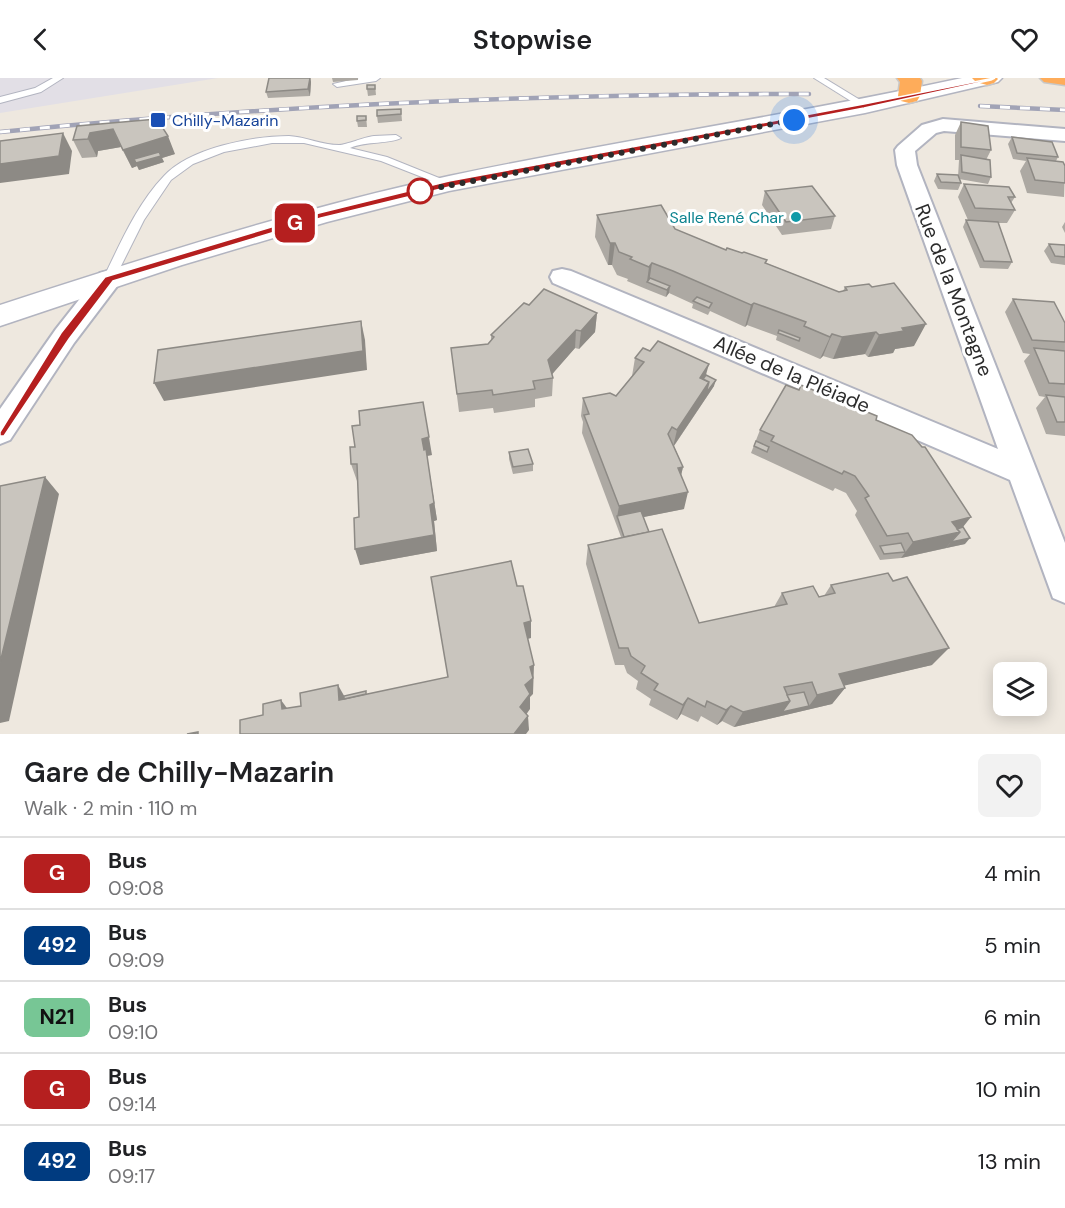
<!DOCTYPE html>
<meta charset="utf-8">
<style>
body{margin:0;font-family:"DM Sans",sans-serif;background:#f2f2f2;color:#202124;height:100vh;display:flex;flex-direction:column;font-size:22px;white-space:nowrap}
*{box-sizing:border-box;margin:0}
p{font-size:20px;color:#757577}
.icon{flex:none;width:33px;height:33px;fill:none;stroke:currentColor;stroke-width:2;stroke-linecap:round;stroke-linejoin:round}
.map{position:relative;height:656px;overflow:hidden}
.details{display:flex;flex-direction:column;background:#fff;flex:1}
.details>*{flex:none}
.badge{padding:0 12px;border-radius:9px;font-size:21px;line-height:39px}
.controls{position:absolute;left:993px;top:584px;display:grid;gap:12px}
.controls a{display:grid;place-items:center;width:54px;height:54px;border-radius:9px;background:#fff;box-shadow:0 3px 15px #0003;font-size:30px}
.you{position:absolute;width:30px;height:30px;margin:-15px;border:4px solid #fff;border-radius:50%;background:#1a73e8;box-shadow:0 0 0 9px #1a73e833}
.map>.badge{position:absolute;translate:-50% -50%;box-shadow:0 0 0 3px #fff}
.round{display:grid;place-items:center;flex:none;width:63px;height:63px;border-radius:9px;background:#f2f2f2}
.summary{display:flex;align-items:center;justify-content:space-between;height:102px;padding:0 24px}
h1{font-size:28px;font-weight:600;line-height:45px}
ul{padding:0;list-style:none}
li{display:flex;align-items:center;gap:18px;height:72px;padding:0 24px;border-top:2px solid #e0e0e0}
li div{flex:1}
li b{display:block;font-size:22px}
li em{font-style:normal}
li .badge{min-width:66px;font-weight:700;text-align:center}
header{display:flex;justify-content:space-between;align-items:center;height:78px;padding:0 24px;background:#fff;font-size:27px;font-weight:600}
.map>svg:first-child{display:block}
.industrial{fill:#e2dfe6}
.lines{fill:none;stroke-linecap:round;stroke-linejoin:round}
.lane-casing{stroke:#b2b4c0;stroke-width:2}
.street-casing{stroke:#b2b4c0;stroke-width:4}
.secondary-casing{stroke:#b2b4c0;stroke-width:3}
.highway-casing{stroke:#c8c8c8;stroke-width:3}
.lane{fill:#fff;fill-rule:evenodd}
.street{fill:#fff;fill-rule:evenodd}
.secondary{fill:#fff;fill-rule:evenodd}
.highway{fill:#feac5a;fill-rule:evenodd}
.rail-casing{stroke:#a1a3b6;stroke-width:4.5}
.rail{stroke:#fff;stroke-width:3;stroke-dasharray:10;stroke-linecap:butt}
.wall{fill:#ada9a3}
.shaded-wall{fill:#8d8a85}
.building{fill:#c9c5be;stroke:#8d8a85;stroke-width:1.5}
.line{fill:#b51f1f;stroke:#fff;stroke-width:1.5}
.walk{stroke:#2c2c2c;stroke-width:6;stroke-dasharray:0 10.8}
.transit-dot{fill:#1a4fb4;stroke:#fff;stroke-width:2}
.stop-dot{fill:#fff;stroke:#b51f1f;stroke-width:3}
.culture-dot{fill:#0f9aa8;stroke:#fff;stroke-width:2}
.labels{text-anchor:middle;stroke-width:6;stroke-linejoin:round;paint-order:stroke}
.far-transit-label{font-size:16px;fill:#164399;stroke:#fff;text-anchor:start}
.far-culture-label{font-size:16px;fill:#0d838f;stroke:#fff;text-anchor:end}
.street-label{font-size:20px;fill:#2c2c2c;stroke:#fff}
</style>
<header><svg class="icon" aria-label="back" viewBox="0 0 24 24"><path d="M15 5l-7 7 7 7"/></svg>Stopwise<svg class="icon" aria-label="heart" viewBox="0 0 24 24"><path d="M12 20l-8-8c-3-5 5-10 8-4 3-6 11-1 8 4z"/></svg></header>
<div class="map">
<svg width="1065" height="656" viewBox="0 0 1065 656">
<rect width="100%" height="100%" fill="#eee8df"/>
<!-- industrial -->
<path class="industrial" d="M0 0H218L0 35Z"/>
<g class="lines">
<defs>
<g id="lane">
<path d="M53 0H63L41 14 0 25V19L35 10Z"/>
<path d="M359 0H380L376 3 337 9 333 6Z"/>
<path d="M814 0H824L870 28 862 30Z"/>
<path d="M374 58 396 57 401 60C391 66 366 63 350 70L387 79 454 106 449 109 445 108 381 83 304 65H272L224 74 193 86 171 102 144 142 113 204H105L103 201C120 166 137 126 164 98 190 70 252 58 289 58 306 59 322 67 339 67 346 67 364 59 374 58Z"/>
</g>
<g id="street">
<path d="M943 41 1065 51V63L944 53 936 55 915 73 917 87 1065 465V525L1053 520 1010 402 553 205 550 199 553 193 562 191 571 193 998 371 897 87 895 72 898 68 922 47Z"/>
<path d="M109 193 118 195 121 201 118 207 74 265 10 362 0 366V331L56 251 100 195Z"/>
</g>
<path id="secondary" d="M962 0H1002L998 4 865 35 449 113 327 144 182 187 0 248V227C148 179 297 131 449 98 620 62 792 37 962 0Z"/>
<g id="highway">
<path d="M897 0H920L922 3 920 18 917 23 909 25 901 23 898 18 900 4Z"/>
<path d="M972 0H997L998 1 994 5 987 7 976 4Z"/>
<path d="M1040 0H1065V7L1044 4Z"/>
</g>
</defs>
<!-- lane casing -->
<use href="#lane" class="lane-casing"/>
<!-- street casing -->
<use href="#street" class="street-casing"/>
<!-- secondary casing -->
<use href="#secondary" class="secondary-casing"/>
<!-- highway casing -->
<use href="#highway" class="highway-casing"/>
<!-- lane -->
<use href="#lane" class="lane"/>
<!-- street -->
<use href="#street" class="street"/>
<!-- secondary -->
<use href="#secondary" class="secondary"/>
<!-- highway -->
<use href="#highway" class="highway"/>
<defs>
<g id="rail">
<path d="M980 28 1065 32"/>
<path d="M0 54C269 27 538 16 809 16"/>
</g>
</defs>
<!-- rail casing -->
<use href="#rail" class="rail-casing"/>
<!-- rail -->
<use href="#rail" class="rail"/>
</g>
<!-- wall -->
<g class="wall">
<path d="M269 0H310L311 4 310 18 268 20 266 14Z"/>
<path d="M332 0H358V2L333 4Z"/>
<path d="M375 7 376 17 368 18 367 11Z"/>
<path d="M401 31 402 43 378 45 377 38Z"/>
<path d="M366 38 367 49H358L357 43Z"/>
<path d="M961 44 991 72 986 82 991 99 988 106 959 101 961 105 958 112 938 111 934 103 937 96 958 99 959 82H955V57Z"/>
<path d="M77 48 175 76 162 80 164 84 139 92 137 88 132 90 121 69 98 73 97 79 82 80 73 62Z"/>
<path d="M1012 59 1058 79 1056 83 1065 88 1064 119 1027 115 1020 93 1026 83 1013 81 1008 66Z"/>
<path d="M964 106 1015 119 1011 125 1015 132 1007 145H998L1012 184 1008 191 980 190 963 149 966 142H968L958 119Z"/>
<path d="M765 113 835 138 831 151 782 157 762 127Z"/>
<path d="M597 137 675 151 726 172 767 182 766 185 839 214 843 213 845 209 914 268 895 271 893 275 868 279 865 276 833 281 823 278 820 281 776 262 777 258 747 247 745 249 710 233 708 237 692 230 693 226 669 215 666 219 646 211 627 203 628 201 617 197 612 187H608L595 159Z"/>
<path d="M1065 144V155L1062 149Z"/>
<path d="M1049 166 1065 167V187L1051 185 1044 173Z"/>
<path d="M1013 221 1065 245V358L1046 356 1036 330 1045 319 1039 318 1024 283 1030 276 1023 275 1005 234Z"/>
<path d="M529 227 597 235 595 254 579 271 575 270 552 296 553 300 552 318 535 321V329L494 335 493 330 459 334 451 270 488 266 491 262V257Z"/>
<path d="M635 280 706 297 714 308 674 368 683 389 681 397 684 431 643 439 649 454 699 545 774 529 782 515 819 519 824 518 831 507 932 587 844 607 845 610 832 626 734 649 722 643 717 647 701 638 698 644 681 636 677 642 649 627 651 621 636 611 638 603 627 595 624 587H615L586 486 588 467 621 459 582 355 583 344 581 338 583 320 616 318 632 298Z"/>
<path d="M876 342 963 449 965 466 901 480 880 482 855 437 857 433 846 415 835 410 833 413 751 375 760 352Z"/>
<path d="M509 374 533 386V393L513 396 509 381Z"/>
<path d="M432 377 427 378 437 442 434 443 437 473 360 487 358 403H357L351 386Z"/>
</g>
<!-- shaded-wall -->
<g class="shaded-wall">
<path d="M310 0 311 4 310 18 308 11Z"/>
<path d="M113 51 121 69 98 73 97 79 88 61 90 55Z"/>
<path d="M63 55 72 73 69 96 0 105V86Z"/>
<path d="M168 58 175 76 162 80 164 84 139 92 134 81 137 88 132 90 123 72Z"/>
<path d="M610 165H615L612 187H608Z"/>
<path d="M652 185 649 205 647 204 646 211 649 189Z"/>
<path d="M670 208 669 215 666 219 667 212Z"/>
<path d="M754 225 747 247 745 249 751 227Z"/>
<path d="M597 235 595 254 579 271 581 253Z"/>
<path d="M361 243 365 262 367 292 164 323 154 305Z"/>
<path d="M926 246 914 268 895 271 893 275 868 279 879 257 902 250Z"/>
<path d="M576 252 575 270 548 301V282Z"/>
<path d="M876 254 865 276 833 281 842 259Z"/>
<path d="M832 256 823 278 820 281 830 259Z"/>
<path d="M709 286 704 304 700 300Z"/>
<path d="M716 302 714 308 673 369 677 352 709 304Z"/>
<path d="M423 324 432 377 427 378 437 442 434 443 437 473 360 487 355 471 422 361Z"/>
<path d="M683 389 679 406 678 390Z"/>
<path d="M45 399 59 416 9 643 0 645V585Z"/>
<path d="M688 414 684 431 619 444 617 438 616 445 619 428Z"/>
<path d="M971 439 946 470 901 480 913 464 952 444Z"/>
<path d="M970 460 965 466 946 470 951 464Z"/>
<path d="M531 543V560L524 562V545Z"/>
<path d="M949 570 932 587 826 612 839 596Z"/>
<path d="M534 587 533 616 530 619V631L521 644 520 629 530 589Z"/>
<path d="M338 607 347 623 339 622Z"/>
<path d="M845 610 832 626 734 649 743 634 790 623 809 628 817 617Z"/>
<path d="M688 620 681 636 677 642 683 627Z"/>
<path d="M281 622 292 637 282 631Z"/>
<path d="M731 628 722 643 717 647 726 632Z"/>
<path d="M528 638 529 652 526 656H514Z"/>
</g>
<!-- building -->
<g class="building">
<path d="M269 0H310L308 11 266 14Z"/>
<rect x="367" y="7" width="8" height="4"/>
<path d="M401 31V36L377 38V32Z"/>
<path d="M357 38H366V42L357 43Z"/>
<path d="M157 41 168 58 123 72 113 51 90 55 88 61 73 62 77 48Z"/>
<path d="M961 44 988 48 991 72 961 69Z"/>
<path d="M63 55 59 78 0 86V63Z"/>
<path d="M1012 59 1052 64 1058 79 1017 75Z"/>
<path d="M159 74 161 78 136 85 134 81Z"/>
<path d="M961 77 990 82 991 99 962 94Z"/>
<path d="M1027 80 1063 84 1065 88V105L1035 102Z"/>
<path d="M937 96 958 97 961 105 941 104Z"/>
<path d="M964 106 1009 109 1015 119H1008L1015 132 975 130Z"/>
<path d="M812 108 835 138 786 144 765 113Z"/>
<path d="M661 127 675 151 726 172 727 170 742 175 744 174 767 182 765 185 839 214 847 212 845 209 869 206 872 209 894 205 926 246 902 250 904 253 879 257 876 254 842 259 832 256 830 259 804 248 806 244 754 225 751 227 673 193 652 185 649 189 630 181 632 179 619 174 615 165H610L597 137Z"/>
<path d="M966 142 998 144 1012 184 984 183Z"/>
<path d="M1049 166 1065 167V179L1055 178Z"/>
<path d="M650 200 670 208 667 212 647 204Z"/>
<path d="M544 211 597 235 581 253 576 252 548 282 553 300 533 303 535 311 493 317 492 312 457 316 451 270 488 266 494 259 491 257 524 225 529 227Z"/>
<path d="M697 219 712 225 709 230 693 223Z"/>
<path d="M1013 221 1054 224 1065 245V264L1032 262Z"/>
<path d="M361 243 363 273 154 305 158 272Z"/>
<path d="M779 252 800 260 799 263 778 255Z"/>
<path d="M658 263 709 286 700 300 709 304 677 352 672 349 668 356 683 389 678 390 688 414 619 428 584 337 589 336 583 320 610 315 616 318 644 284 635 280 643 270 650 273Z"/>
<path d="M1034 270 1065 273V306L1049 305Z"/>
<path d="M706 297 716 302 706 315 709 304 703 301Z"/>
<path d="M786 307 799 312 801 307 877 338 876 342 912 357 922 369H925L971 439 952 444 960 454 913 464 908 455 887 458 865 420 869 418 855 398 844 393 842 396 771 363 774 358 760 352Z"/>
<path d="M1046 317 1065 319V344H1057Z"/>
<path d="M423 324 429 359 422 361 424 372 426 371 434 425 430 427 434 457 355 471 354 440 359 439 357 386H351L350 369H355L352 348 360 347 359 333Z"/>
<path d="M756 363 769 369 767 374 754 368Z"/>
<path d="M528 371 533 386 513 389 509 374Z"/>
<path d="M45 399 0 585V408Z"/>
<path d="M641 433 649 454 624 459 617 438Z"/>
<path d="M963 449 970 460 951 464 960 454 957 451Z"/>
<path d="M662 451 699 545 787 526 782 515 813 508 819 519 835 515 831 507 888 495 893 503 907 499 949 570 839 596 845 610 817 617 812 604 784 609 790 623 743 634 731 628 726 632 707 623 705 629 688 620 683 627 654 612 658 606 641 595 645 588 631 578 628 570H619L588 467Z"/>
<path d="M901 465 905 474 884 476 880 468Z"/>
<path d="M511 483 517 508H523L531 543 524 545 534 587 530 589 533 600 525 607 530 616 520 629 528 638 514 656H240V642L263 637V626L281 622 282 631 301 628 300 615 338 607 339 622 448 599 431 499Z"/>
<path d="M366 613V616L344 621V618Z"/>
<path d="M804 614 809 628 782 634 790 623 787 617Z"/>
<path d="M198 654V656H187Z"/>
</g>
<!-- line -->
<path class="line" d="M991 2 864 30 449 109 321 140 113 203 69 261 4 358H0V354L61 255 105 199 315 136 449 103 864 26 994 0H995Z"/>
<g class="lines">
<!-- walk -->
<path class="walk" d="M420 113 794 42"/>
</g>
<!-- markers -->
<rect class="transit-dot" x="150" y="34" width="16" height="16" rx="3"/>
<circle class="stop-dot" cx="420" cy="113" r="12"/>
<circle class="culture-dot" cx="796" cy="139" r="6"/>
<g class="labels">
<!-- far-transit labels -->
<g class="far-transit-label">
<text x="172" y="48">Chilly-Mazarin</text>
</g>
<!-- far-culture labels -->
<g class="far-culture-label">
<text x="784" y="145">Salle René Char</text>
</g>
<!-- street labels -->
<g class="street-label">
<text transform="translate(954 212) rotate(69)" y="7">Rue de la Montagne</text>
<text transform="translate(792 296) rotate(23)" y="7">Allée de la Pléiade</text>
</g>
</g>
</svg>
<div class="controls">
<a><svg class="icon" aria-label="layers" viewBox="0 0 24 24"><path d="M12 4l9 5-9 5-9-5zM3 14l9 5 9-5"/></svg></a>
</div>
<div class="you" style="left:794px;top:42px"></div>
<b class="badge" style="left:295px;top:145px;background:#b51f1f;color:#fff">G</b>
</div>
<section class="details">
<div class="summary"><div><h1>Gare de Chilly-Mazarin</h1><p>Walk · 2 min · 110 m</p></div><a class="round"><svg class="icon" aria-label="heart" viewBox="0 0 24 24"><path d="M12 20l-8-8c-3-5 5-10 8-4 3-6 11-1 8 4z"/></svg></a></div>
<ul>
<li><span class="badge" style="background:#b51f1f;color:#fff">G</span><div><b>Bus</b><p>09:08</p></div><em>4 min</em></li>
<li><span class="badge" style="background:#003b80;color:#fff">492</span><div><b>Bus</b><p>09:09</p></div><em>5 min</em></li>
<li><span class="badge" style="background:#77c695;color:#111">N21</span><div><b>Bus</b><p>09:10</p></div><em>6 min</em></li>
<li><span class="badge" style="background:#b51f1f;color:#fff">G</span><div><b>Bus</b><p>09:14</p></div><em>10 min</em></li>
<li><span class="badge" style="background:#003b80;color:#fff">492</span><div><b>Bus</b><p>09:17</p></div><em>13 min</em></li>
</ul>
</section>
